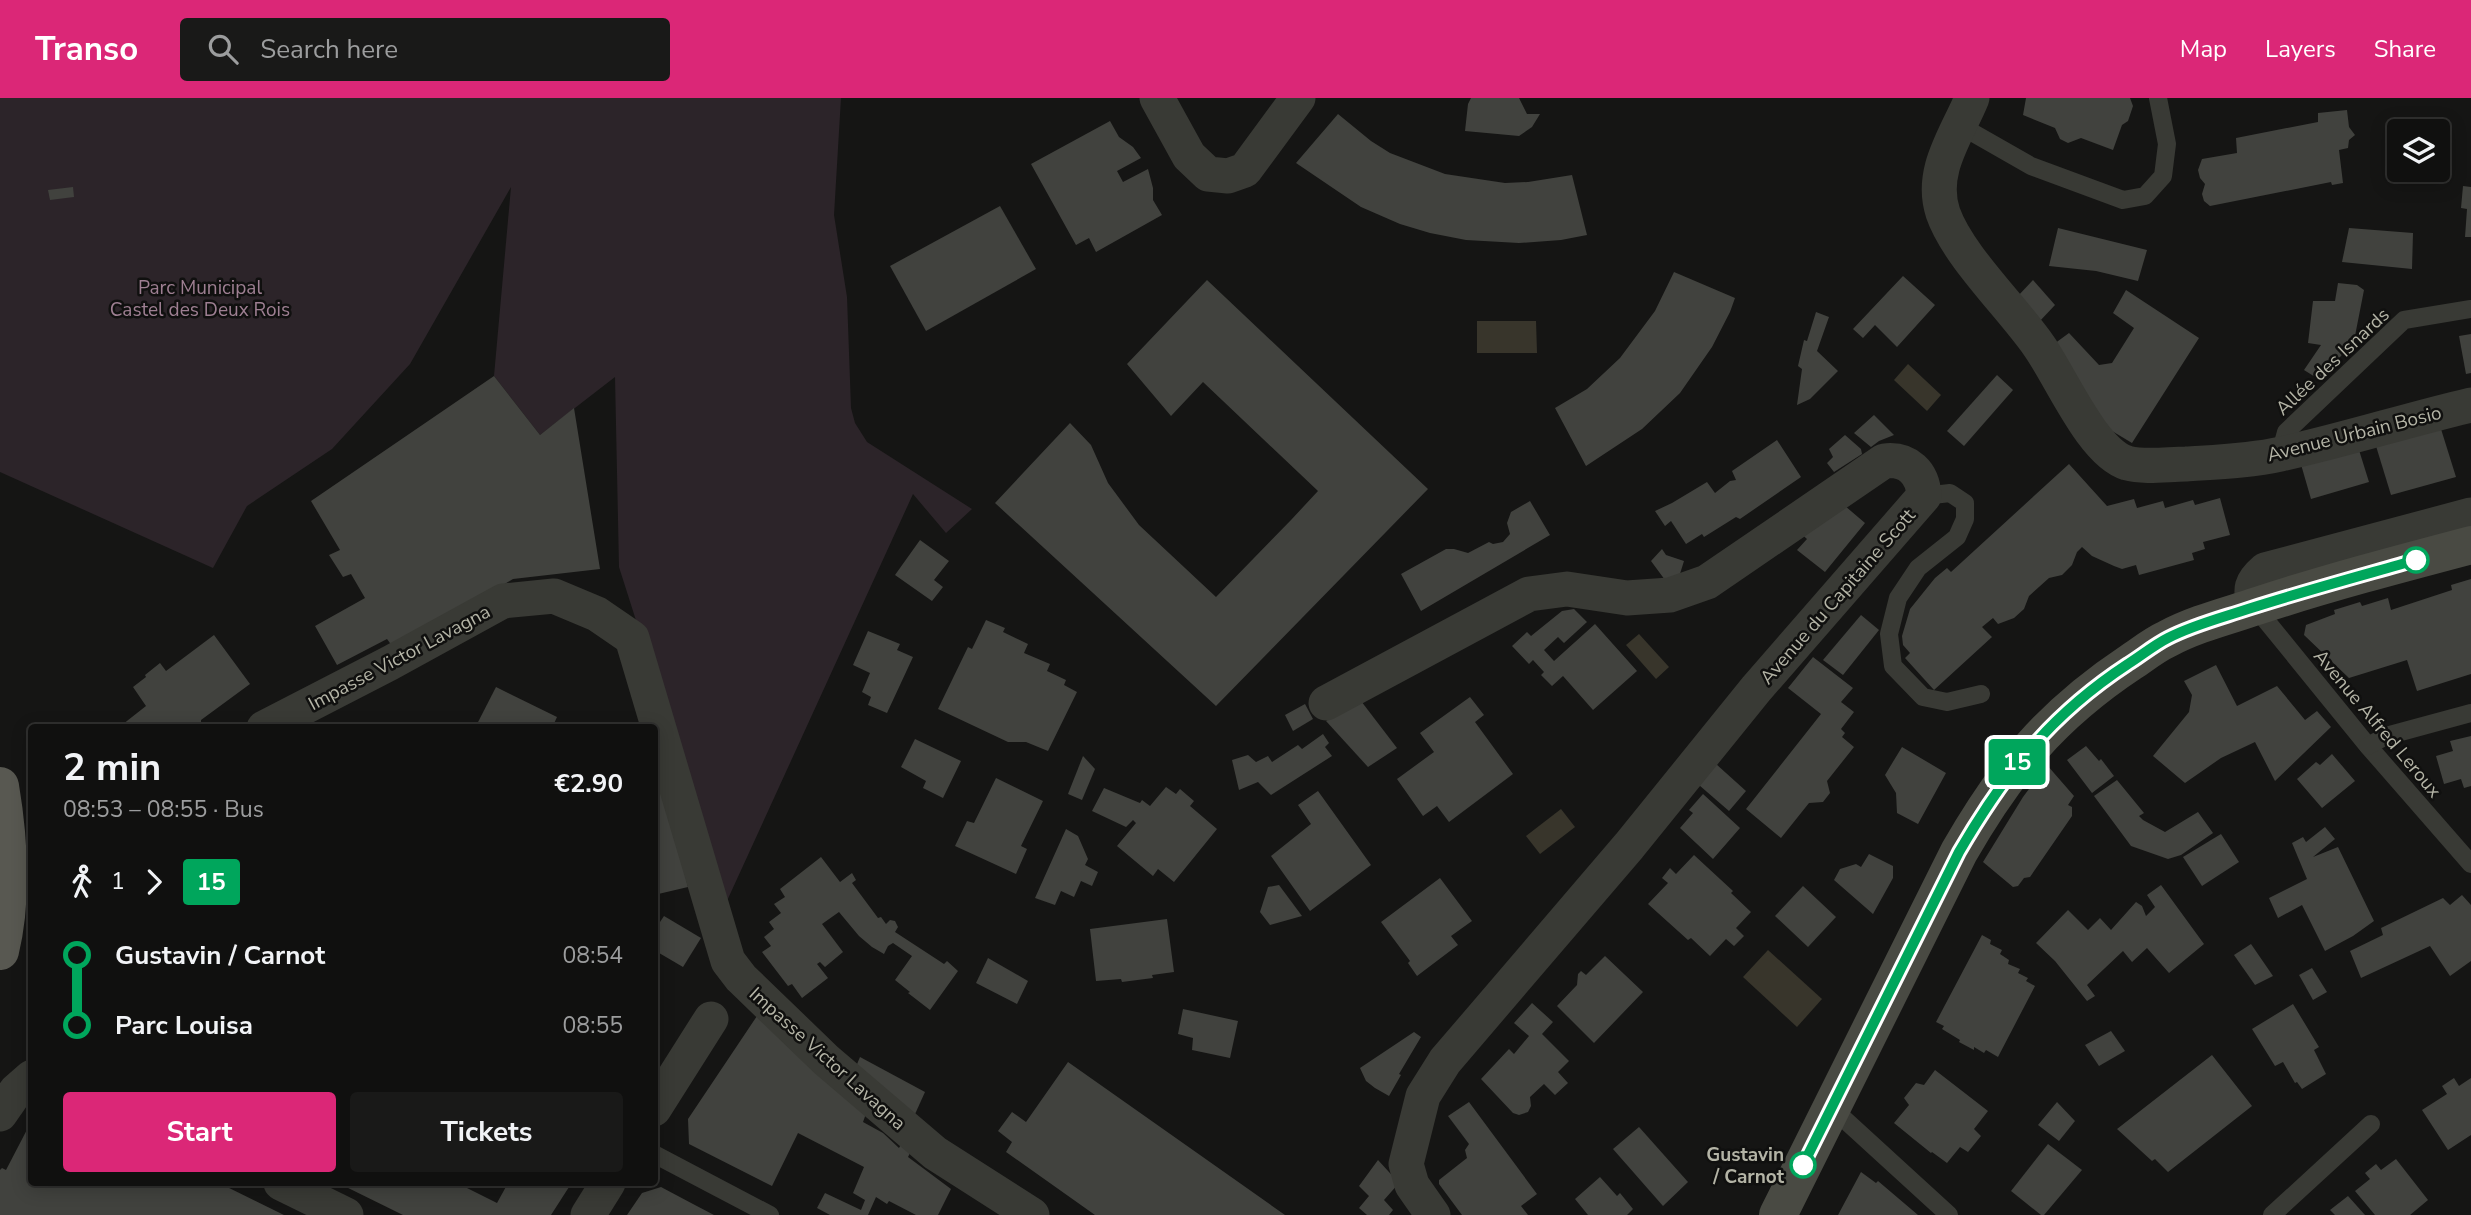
<!DOCTYPE html>
<meta charset="utf-8">
<style>
body{margin:0;font-family:"Nunito Sans",sans-serif;background:#191918;color:#f1f3f6;height:100vh;display:flex;flex-direction:column;font-size:26px;white-space:nowrap}
*{box-sizing:border-box;margin:0}
p{font-size:23px;color:#9c9d9e}
.icon{flex:none;width:38px;height:38px;fill:none;stroke:currentColor;stroke-width:2;stroke-linecap:round;stroke-linejoin:round}
.map{position:relative;flex:1;overflow:hidden}
.side{position:absolute;left:28px;top:626px;width:630px;height:462px;display:flex;flex-direction:column;background:#10100f;border-radius:7px;box-shadow:0 4px 18px #0003,0 0 0 2px #30302f}
.side>*{flex:none}
.badge{padding:0 14px;border-radius:5px;font-size:24px;line-height:46px}
.fabs{position:absolute;left:2387px;top:21px;display:grid;gap:14px}
.fabs a{display:grid;place-items:center;width:63px;height:63px;border-radius:7px;background:#10100f;box-shadow:0 4px 18px #0003,0 0 0 2px #30302f;font-size:35px}
.map>.badge{position:absolute;translate:-50% -50%;box-shadow:0 0 0 4px #fff}
.legs{display:flex;align-items:center;gap:10px;height:77px;padding:0 35px;font-size:23px}
.legs p{margin-inline-start:auto}
.overview{display:flex;align-items:center;justify-content:space-between;height:119px;padding:0 35px}
h1{font-size:38px;font-weight:700;line-height:52px}
.cta{display:flex;gap:14px;margin-top:auto;padding:14px 35px}
.cta a{flex:1;height:80px;border-radius:7px;background:#db2777;color:#fff;font-size:28px;font-weight:700;line-height:80px;text-align:center}
.cta a+a{background:#191918;color:#f1f3f6}
ul{padding:0 35px;list-style:none}
li{display:flex;align-items:center;gap:24px;height:70px;font-size:26px}
li i{display:grid;place-items:center;width:10px;height:100%;margin:0 9px;background:currentColor}
li i::after{content:'';width:18px;height:18px;margin:-9px;border:5px solid;border-radius:50%;background:#10100f}
li p{margin-inline-start:auto}
li:first-child i{background:linear-gradient(#0000 50%,currentColor 0)}
li:last-child i{background:linear-gradient(currentColor 50%,#0000 0)}
header{display:flex;align-items:center;gap:42px;box-sizing:border-box;height:98px;padding:0 35px;background:#db2777;color:#fff}
header strong{font-size:33px}
nav{display:flex;gap:38px;margin-inline-start:auto;font-size:24px}
.search{width:490px;height:63px;background:#191918;display:flex;align-items:center;gap:18px;box-sizing:border-box;padding:0 24px;border-radius:7px;color:#9c9d9e;font-size:26px}
.map>svg:first-child{display:block}
.green{fill:#2c2429}
.water{fill:#38352b}
.building{fill:#41423e}
.lines{fill:none;stroke-linecap:round;stroke-linejoin:round}
.lane{stroke:#393a35;stroke-width:18}
.street{stroke:#393a35;stroke-width:35}
.secondary{stroke:#494a43;stroke-width:38}
.primary{stroke:#585851;stroke-width:38}
.line-1-casing{stroke:#fff;stroke-width:16}
.line-1{stroke:#00a65c;stroke-width:10}
.stop-1-dot{fill:#fff;stroke:#00a65c;stroke-width:3.5}
.labels{text-anchor:middle;stroke-width:5;stroke-linejoin:round;paint-order:stroke}
.park-label{font-size:19px;fill:#9e7f92;stroke:#10100f}
.street-label{font-size:19px;fill:#b4b4a6;stroke:#10100f}
.stop-label{font-size:19px;font-weight:bold;fill:#b4b4a6;stroke:#10100f;text-anchor:end}
</style>
<header>
<strong>Transo</strong>
<div class="search"><svg class="icon" aria-label="search" viewBox="0 0 24 24"><circle cx="10" cy="10" r="6"/><path d="M15 15l6 6"/></svg>Search here</div>
<nav><a>Map</a><a>Layers</a><a>Share</a></nav>
</header>
<div class="map">
<svg width="2471" height="1117" viewBox="0 0 2471 1117">
<rect width="100%" height="100%" fill="#151514"/>
<!-- green -->
<path class="green" d="M0 0H841L834 117 847 199 851 310 855 325 867 344 972 411 946 435 913 396 726 805 619 469 615 279 540 337 494 278 511 89 410 266 332 351 247 408 213 470 0 374Z"/>
<!-- water -->
<g class="water">
<path d="M1477 223H1536L1537 255H1477Z"/>
<path d="M1908 266 1941 297 1927 313 1894 282Z"/>
<path d="M1639 536 1669 569 1656 581 1626 547Z"/>
<path d="M1561 711 1575 729 1540 756 1526 738Z"/>
<path d="M1768 852 1822 901 1797 929 1743 879Z"/>
</g>
<!-- building -->
<g class="building">
<path d="M1471 0H1519L1527 16H1540L1532 29 1519 38 1465 33 1468 6Z"/>
<path d="M2026 0H2130L2133 8 2128 23 2122 27 2113 52 2081 40 2068 45 2060 41 2055 30 2023 17Z"/>
<path d="M2347 12 2349 29 2355 37 2349 42 2348 50 2339 52 2343 85 2332 87 2331 84 2210 108 2204 103 2202 96 2205 86 2200 80 2198 72 2202 61 2237 55 2236 40 2318 24V15Z"/>
<path d="M1338 16 1371 43 1390 55 1445 76 1505 85 1528 84 1572 77 1587 137 1561 142 1519 145 1466 142 1430 135 1400 126 1361 109 1296 65Z"/>
<path d="M1110 23 1119 39 1133 49 1141 60 1117 73 1123 84 1148 71 1153 90V102L1162 117 1096 154 1089 140 1076 147 1031 66Z"/>
<path d="M2463 88 2471 89V139H2465L2467 111 2461 110Z"/>
<path d="M73 89 74 99 50 102 48 92Z"/>
<path d="M1000 108 1036 171 926 233 890 168Z"/>
<path d="M2058 130 2147 152 2138 183 2096 173 2049 168Z"/>
<path d="M2349 130 2413 135 2412 171 2342 164Z"/>
<path d="M1674 174 1735 200 1730 214 1712 249 1680 295 1642 331 1586 368 1555 310 1587 291 1620 260 1655 213Z"/>
<path d="M1903 178 1935 207 1897 249 1875 227 1863 240 1853 231Z"/>
<path d="M1207 182 1428 391 1216 608 995 405 1070 325 1091 347 1108 385 1139 427 1216 499 1291 422 1318 393 1203 284 1171 318 1127 266Z"/>
<path d="M2033 182 2055 207 2039 224 2017 199Z"/>
<path d="M2338 185 2357 187 2364 192 2354 243 2320 282 2304 272 2321 247 2308 245 2313 203H2335Z"/>
<path d="M2126 192 2199 240 2132 345 2102 327 2054 246 2069 235 2099 267 2112 265 2134 230 2113 215Z"/>
<path d="M1816 214 1829 219 1817 253 1838 273 1810 301 1797 307 1802 271 1798 268 1804 242 1807 243Z"/>
<path d="M2471 236V275L2466 276 2459 238Z"/>
<path d="M1997 277 2013 292 1964 348 1947 333Z"/>
<path d="M494 278 540 337 574 310 600 471 513 481 395 552 387 541 337 567 315 528 365 500 351 476 343 479 329 457 340 452 311 403Z"/>
<path d="M1874 317 1894 337 1879 343 1871 349 1854 335Z"/>
<path d="M2441 331 2456 379 2391 397 2376 348Z"/>
<path d="M1845 337 1861 351 1862 356 1834 374 1827 365 1833 359 1829 351Z"/>
<path d="M1777 342 1801 379 1740 421 1736 419 1704 439 1702 436 1686 446 1671 423 1665 428 1655 413 1672 405 1707 384 1715 395 1730 383 1736 382 1732 373Z"/>
<path d="M2359 352 2369 384 2311 401 2300 363Z"/>
<path d="M2069 366 2107 408 2134 401 2137 410 2163 403 2165 410 2193 402 2195 407 2220 400 2230 437 2203 444 2205 451 2192 455 2194 462 2139 477 2136 467 2122 471 2114 468 2092 458 2082 449 2077 454 2072 467 2062 477 2049 480 2029 498 2024 511 2014 520 1998 526 1993 520 1982 529 1992 539 1934 592 1905 560 1910 555 1903 547 1902 538 1910 511 1935 480 1947 470 1951 474Z"/>
<path d="M1838 402 1865 425 1825 474 1797 452 1807 441 1797 432Z"/>
<path d="M1530 403 1550 437 1421 513 1401 476 1446 451H1454L1468 455 1489 444 1493 446 1503 444 1510 436 1507 425 1511 414Z"/>
<path d="M920 442 949 463 934 482 943 489 932 503 895 477Z"/>
<path d="M1662 451 1666 457 1684 463 1679 479 1665 482 1651 463Z"/>
<path d="M2471 481V576L2417 593 2407 562 2349 580 2304 537 2306 527 2335 516 2334 512 2360 504 2362 508 2388 500 2391 512 2452 492 2451 487Z"/>
<path d="M1574 511 1587 524 1564 545 1558 539 1544 552 1554 563 1595 526 1637 573 1593 612 1563 578 1552 588 1541 577 1544 574 1533 562 1529 566 1512 548 1527 534 1531 538 1562 513Z"/>
<path d="M1861 517 1879 532 1843 577 1823 562Z"/>
<path d="M986 522 1005 530 1003 534 1028 546 1024 555 1050 566 1047 573 1066 582 1064 587 1077 594 1048 653 1026 644H1008L938 611 968 549 972 551Z"/>
<path d="M868 533 900 546 897 552 913 559 887 615 868 607 871 599 862 594 870 575 853 567Z"/>
<path d="M214 537 250 586 201 622V625L194 630H118L146 608 133 589 146 579 145 577 160 565 166 573Z"/>
<path d="M1813 559 1853 590 1841 604 1854 614 1841 631 1845 635 1842 639 1854 649 1827 683 1830 695 1823 704 1809 705 1781 740 1746 711 1821 616 1788 590Z"/>
<path d="M2216 567 2237 608 2277 588 2305 622 2317 613 2331 629 2275 683 2255 644 2221 660 2185 685 2153 658 2189 614 2192 597 2184 583Z"/>
<path d="M496 589 557 619 552 630H475Z"/>
<path d="M1470 599 1484 617 1475 624 1513 676 1449 724 1437 708 1423 718 1397 681 1434 654 1420 635Z"/>
<path d="M1361 603 1397 650 1368 669 1326 623Z"/>
<path d="M1305 606 1313 621 1293 633 1285 617Z"/>
<path d="M1323 636 1329 645 1325 649 1332 658 1271 697 1258 684 1239 692 1232 662 1248 657 1256 664 1268 658 1272 664 1298 647 1302 651Z"/>
<path d="M2471 638V688L2464 690 2461 681 2444 686 2436 658 2453 653 2450 643Z"/>
<path d="M915 641 961 663 943 700 923 690 926 683 901 669Z"/>
<path d="M2086 648 2099 663 2101 661 2114 678 2092 695 2067 662Z"/>
<path d="M1902 649 1946 675 1918 726 1897 715 1896 695 1885 677Z"/>
<path d="M2332 656 2355 683 2322 710 2297 681 2316 664 2320 667Z"/>
<path d="M1083 658 1095 671 1082 702 1068 696Z"/>
<path d="M1716 666 1746 693 1729 713 1699 687Z"/>
<path d="M2047 667 2074 698 2068 707 2072 709V718L2030 779 2024 780 2018 788 2013 789 1983 764 2023 699Z"/>
<path d="M996 680 1043 703 1021 748 1027 751 1016 776 955 748 967 723 974 725Z"/>
<path d="M2117 682 2144 715 2139 718 2143 722 2165 734 2198 714 2213 735 2181 757 2168 761 2131 748 2094 698Z"/>
<path d="M662 683 688 789 654 797V685Z"/>
<path d="M1166 689 1176 696 1180 691 1194 703 1190 708 1217 731 1174 784 1158 771 1153 778 1117 748 1136 725 1133 722 1126 729 1092 713 1104 690 1140 705 1142 702 1150 708Z"/>
<path d="M1318 693 1371 767 1310 813 1271 758 1311 726 1298 707Z"/>
<path d="M1703 696 1740 730 1713 761 1680 730 1693 715 1689 712Z"/>
<path d="M2325 729 2335 741 2313 759 2338 749 2374 823 2353 838 2325 853 2302 807 2278 820 2269 800 2307 781 2292 745 2303 739 2306 744Z"/>
<path d="M1066 731 1078 738 1088 761 1085 767 1098 774 1092 788 1081 783 1074 799 1061 793 1055 807 1035 800Z"/>
<path d="M2221 736 2239 764 2202 788 2183 759Z"/>
<path d="M1869 756 1893 768V780L1873 816 1834 782 1840 771 1856 766 1861 769Z"/>
<path d="M1694 757 1733 793 1731 795 1751 814 1736 830 1744 838 1734 848 1726 841 1710 858 1691 840 1688 842 1648 806 1668 785 1662 780 1670 770 1676 776Z"/>
<path d="M821 759 840 784 852 775 856 782 852 785 878 820 881 819 886 826 890 822 895 823 898 829 895 834 944 866 947 863 958 873 930 912 908 895 910 894 895 882 912 858 893 845 888 848 884 856 872 849 859 838 839 814 822 826 843 854 825 869 820 864 817 866 828 880 802 900 792 886 788 888 762 854 771 848 764 839 774 831 769 824 781 815 774 806 785 799 780 791Z"/>
<path d="M1440 780 1472 823 1451 838 1458 847 1417 878 1408 865 1410 863 1381 824Z"/>
<path d="M1279 787 1302 818 1270 827 1260 814 1268 789Z"/>
<path d="M2161 787 2204 846 2169 875 2147 850 2132 864 2123 853 2087 887 2095 898 2087 903 2055 863 2036 845 2068 812 2088 832 2100 820 2111 832 2136 804 2142 808 2146 818 2155 809 2147 797Z"/>
<path d="M1803 788 1836 819 1808 849 1775 818Z"/>
<path d="M2462 797 2471 807V863L2450 878 2430 848 2361 880 2350 853 2383 837 2381 830 2443 800 2450 807Z"/>
<path d="M664 818 701 840 683 869 654 852V833Z"/>
<path d="M1167 821 1174 874 1152 877 1153 880 1122 884 1121 881 1096 883 1090 831Z"/>
<path d="M1982 837 1991 842 1990 846 2002 852 2000 856 2009 862 2008 866 2020 871 2018 875 2028 880 2026 883 2035 888 1998 959 1986 952 1984 955 1974 949V952L1959 944 1960 942 1942 931 1944 928 1936 924Z"/>
<path d="M2251 846 2273 878 2255 887 2234 857Z"/>
<path d="M1605 858 1643 894 1594 945 1557 908 1577 887 1578 876 1581 873 1586 877Z"/>
<path d="M988 860 1028 883 1017 906 976 885Z"/>
<path d="M2312 870 2327 894 2313 902 2299 877Z"/>
<path d="M1532 905 1553 924 1542 936 1569 963 1558 974 1568 985 1555 997 1544 986 1530 999 1531 1008 1528 1014 1519 1017 1513 1015 1481 981 1509 951 1514 956 1529 938 1514 925Z"/>
<path d="M2293 906 2319 949 2314 952 2326 976 2302 991 2297 984 2295 985 2283 964 2275 968 2252 931Z"/>
<path d="M1183 911 1238 923 1230 960 1192 952 1193 940 1178 936Z"/>
<path d="M757 918 867 1013 863 1024 883 1035 899 1050 903 1043 912 1051 908 1059 951 1091 938 1117H916L889 1103 887 1106 876 1099 868 1117H830L817 1110 825 1095 861 1112 865 1102 853 1095 864 1069 798 1035 772 1088 689 1046 688 1021Z"/>
<path d="M2111 933 2125 953 2099 968 2085 947Z"/>
<path d="M1414 934 1421 939 1399 976 1401 977 1389 998 1375 990 1366 983 1360 970Z"/>
<path d="M2212 957 2252 1008 2168 1074 2155 1061 2152 1063 2117 1031Z"/>
<path d="M860 959 925 994 911 1025 855 971Z"/>
<path d="M1068 964 1285 1117H1095L1006 1054 1012 1044 998 1033 1012 1014 1026 1024Z"/>
<path d="M1935 972 1988 1013 1974 1031 1981 1038 1968 1054 1960 1049 1947 1065 1932 1054 1931 1055 1894 1025 1909 1007 1904 1000 1916 985 1924 987Z"/>
<path d="M2454 980 2459 988 2471 980V1037L2448 1052 2422 1012 2447 996 2442 988Z"/>
<path d="M1469 1004 1537 1096 1521 1108 1528 1117H1462L1439 1086V1082L1467 1060 1465 1052 1469 1046 1448 1018Z"/>
<path d="M2057 1004 2075 1023 2059 1043 2038 1027Z"/>
<path d="M32 1022V1085H219L284 1117H0V1072L2 1070 6 1072Z"/>
<path d="M1639 1029 1688 1084 1663 1108 1613 1051Z"/>
<path d="M2048 1046 2082 1072 2044 1117H2041L2011 1093Z"/>
<path d="M2396 1061 2428 1102 2410 1117H2375L2355 1093 2370 1081 2365 1075 2376 1066 2381 1072Z"/>
<path d="M1378 1062 1399 1085 1384 1102 1393 1112 1389 1117H1367L1359 1110 1369 1098 1359 1088Z"/>
<path d="M1861 1074 1876 1085 1878 1083 1918 1117H1838Z"/>
<path d="M1600 1079 1617 1098 1620 1095 1633 1111 1627 1117H1588L1575 1101Z"/>
<path d="M338 1085H457L497 1105 508 1085H560L569 1089 551 1117H403Z"/>
<path d="M661 1089 693 1106 714 1117H627L642 1095Z"/>
<path d="M2348 1098 2365 1117H2335L2330 1112Z"/>
</g>
<g class="lines">
<!-- lane -->
<g class="lane">
<path d="M1961 28 2031 68 2123 102 2145 98 2163 78 2167 46 2158 0"/>
<path d="M2280 356 2286 334 2404 222 2471 211"/>
<path d="M1924 398 1950 395 1965 405V421L1957 439 1918 470 1898 500 1889 536 1893 568 1923 599 1947 604 1981 596"/>
<path d="M2255 509 2368 648 2471 766"/>
<path d="M2368 648 2386 638 2471 615"/>
<path d="M1832 1010 1949 1117"/>
<path d="M654 1056 770 1117"/>
<path d="M2272 1117 2371 1026"/>
</g>
<!-- street -->
<g class="street">
<path d="M1157 0 1189 58 1208 76 1228 78 1245 72 1298 0"/>
<path d="M1972 0C1957 37 1929 73 1943 115 1958 158 2012 209 2039 248 2061 279 2092 354 2127 365 2145 370 2168 366 2186 366 2217 364 2250 363 2281 356 2345 342 2407 322 2471 307"/>
<path d="M2255 509C2249 491 2251 484 2265 472L2471 417"/>
<path d="M1326 605 1529 496 1567 491 1627 500 1670 497 1707 484 1884 363C1908 360 1923 375 1924 398L1756 591 1629 748 1445 963 1423 998 1406 1066 1412 1087 1433 1117"/>
<path d="M264 630 390 565 503 503 554 498 597 516 632 540 728 863 741 880 826 962 935 1055 1032 1117"/>
<path d="M654 1011 711 921"/>
<path d="M0 1016 16 993 32 979"/>
<path d="M281 1085 346 1117"/>
<path d="M588 1117 608 1085"/>
</g>
<!-- secondary -->
<path class="secondary" d="M1778 1117 1959 754C2006 672 2051 617 2131 564 2143 556 2154 547 2167 541 2195 526 2227 518 2257 508 2327 485 2399 466 2471 447"/>
<!-- primary -->
<path class="primary" d="M0 688C9 742 13 799 0 853"/>
</g>
<g class="lines">
<defs>
<path id="line-1" d="M1803 1067 1959 754C2005 675 2050 617 2128 566 2141 558 2154 547 2168 540 2193 527 2221 520 2248 511 2304 493 2360 478 2416 462"/>
</defs>
<!-- line-1 casing -->
<use href="#line-1" class="line-1-casing"/>
<!-- line-1 -->
<use href="#line-1" class="line-1"/>
</g>
<!-- markers -->
<g class="stop-1-dot">
<circle cx="2416" cy="462" r="12"/>
<circle cx="1803" cy="1067" r="12"/>
</g>
<g class="labels">
<!-- park labels -->
<g class="park-label">
<text x="200" y="196">Parc Municipal<tspan x="200" dy="22">Castel des Deux Rois</tspan></text>
</g>
<!-- street labels -->
<g class="street-label">
<text transform="translate(2332 263) rotate(-43)" y="7">Allée des Isnards</text>
<text transform="translate(2354 335) rotate(-14)" y="7">Avenue Urbain Bosio</text>
<text transform="translate(1837 498) rotate(-49)" y="7">Avenue du Capitaine Scott</text>
<text transform="translate(399 559) rotate(-28)" y="7">Impasse Victor Lavagna</text>
<text transform="translate(2378 625) rotate(50)" y="7">Avenue Alfred Leroux</text>
<text transform="translate(828 960) rotate(42)" y="7">Impasse Victor Lavagna</text>
</g>
<!-- stop labels -->
<g class="stop-label">
<text x="1784" y="1063">Gustavin<tspan x="1784" dy="22">/ Carnot</tspan></text>
</g>
</g>
</svg>
<div class="fabs">
<a><svg class="icon" aria-label="layers" viewBox="0 0 24 24"><path d="M12 4l9 5-9 5-9-5zM3 14l9 5 9-5"/></svg></a>
</div>
<b class="badge" style="left:2017px;top:664px;background:#00a65c;color:#fff">15</b>
<section class="side">
<div class="overview"><div><h1>2 min</h1><p>08:53 – 08:55 · Bus</p></div><b>€2.90</b></div>
<div class="legs"><svg class="icon" aria-label="walk" viewBox="0 0 24 24"><circle cx="13" cy="4" r="2"/><path d="M13 8l-2 6 4 7M11 14l-3 7M7 12l3-4h3l4 4"/></svg>1<svg class="icon" aria-label="forward" viewBox="0 0 24 24"><path d="M9 5l7 7-7 7"/></svg><b class="badge" style="background:#00a65c;color:#fff">15</b></div>
<ul>
<li><i style="color:#00a65c"></i><b>Gustavin / Carnot</b><p>08:54</p></li>
<li><i style="color:#00a65c"></i><b>Parc Louisa</b><p>08:55</p></li>
</ul>
<div class="cta"><a>Start</a><a>Tickets</a></div>
</section>
</div>
